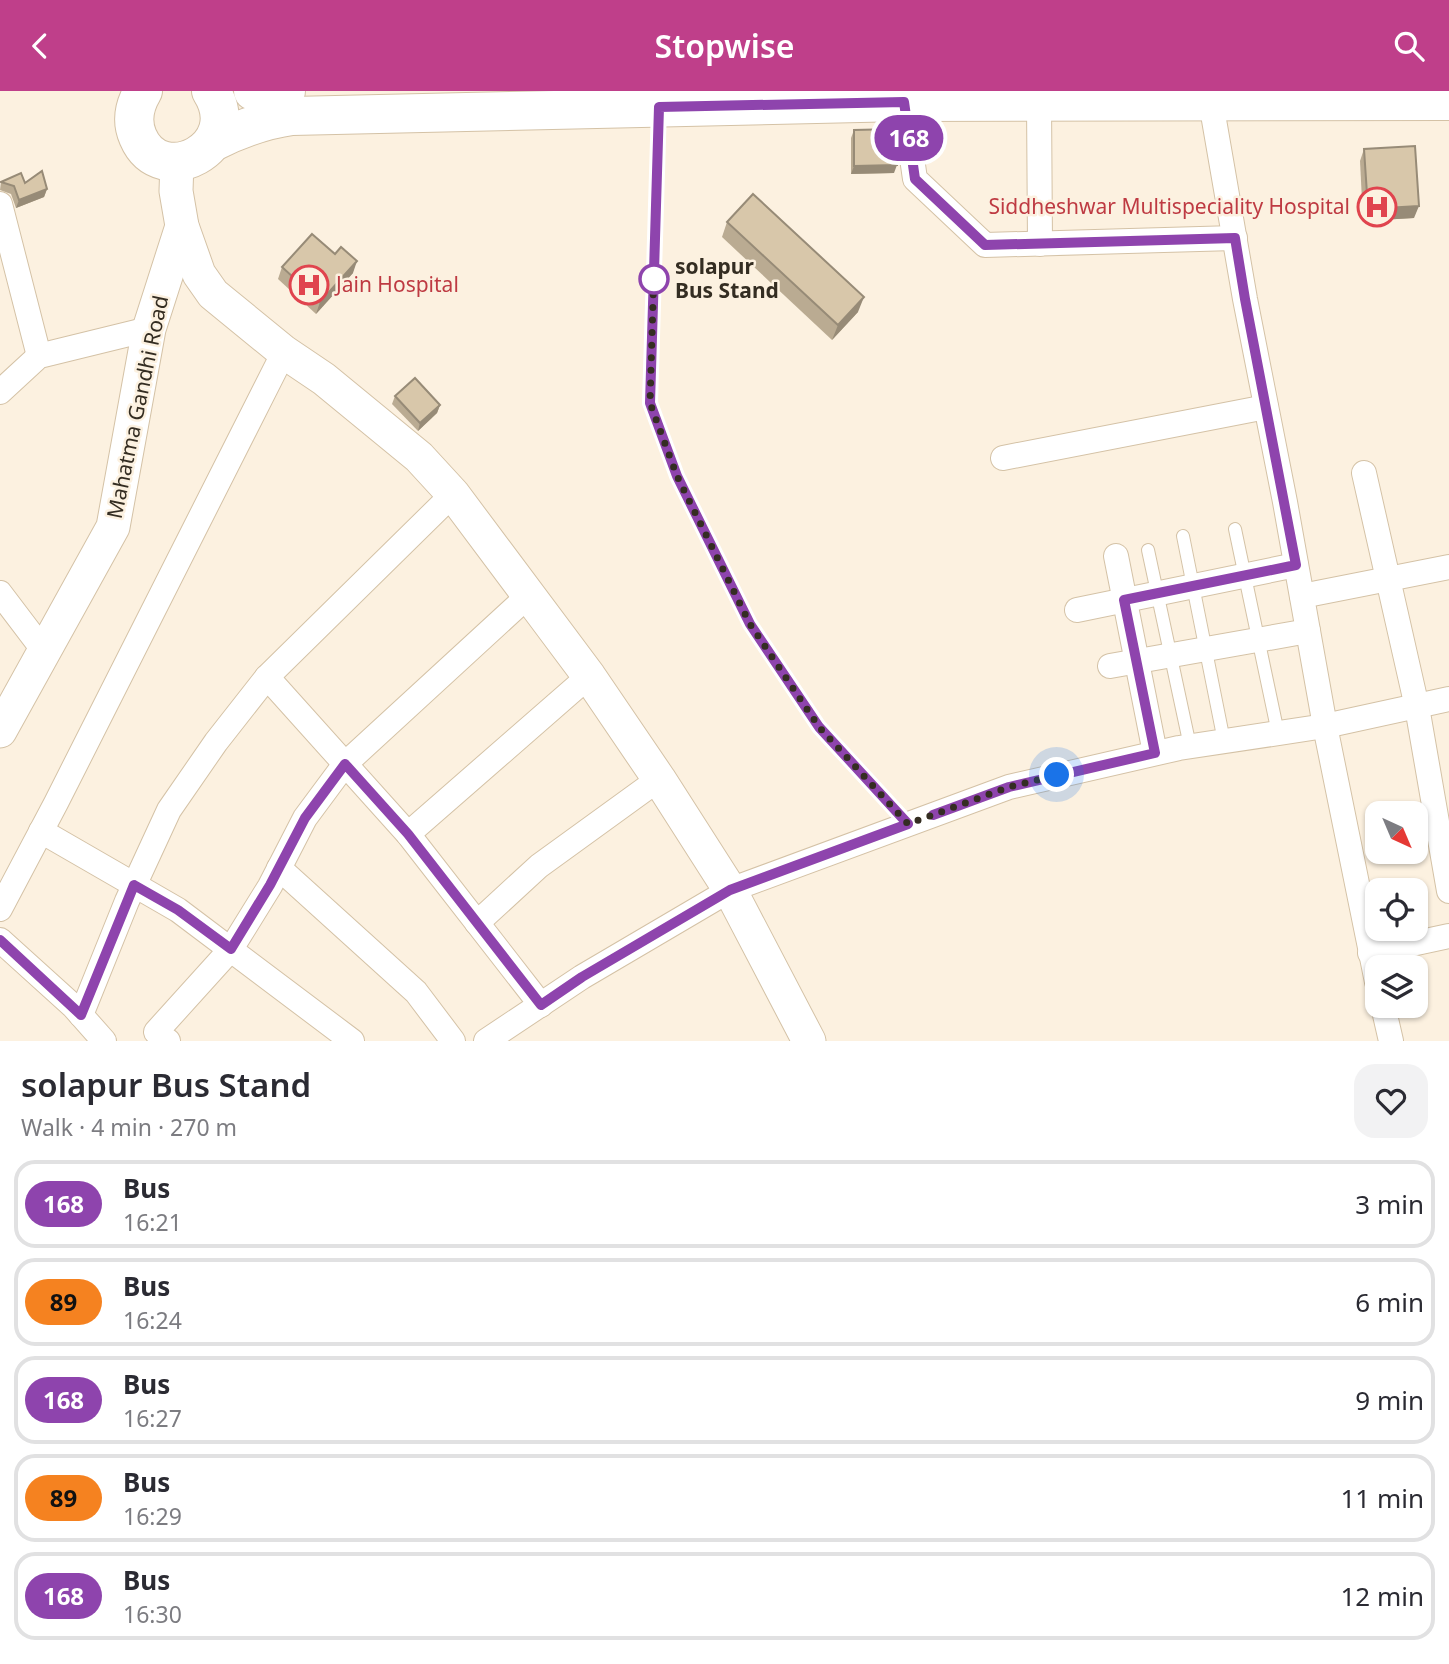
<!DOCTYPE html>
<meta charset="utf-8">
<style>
body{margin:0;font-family:"Noto Sans",sans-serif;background:#f2f2f3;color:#2b2b33;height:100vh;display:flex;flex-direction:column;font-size:26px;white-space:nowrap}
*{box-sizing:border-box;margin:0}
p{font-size:23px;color:#7c7c81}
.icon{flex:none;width:38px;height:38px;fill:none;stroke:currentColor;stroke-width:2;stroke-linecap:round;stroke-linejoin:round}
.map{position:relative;height:950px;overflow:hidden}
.side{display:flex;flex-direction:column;background:#fff;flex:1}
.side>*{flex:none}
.badge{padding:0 14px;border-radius:23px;font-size:24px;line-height:46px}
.needle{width:46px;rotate:136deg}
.fabs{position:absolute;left:1365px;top:710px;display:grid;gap:14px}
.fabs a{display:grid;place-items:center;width:63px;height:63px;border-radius:14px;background:#fff;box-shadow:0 2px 5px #0004;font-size:35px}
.you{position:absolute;width:35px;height:35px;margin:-18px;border:5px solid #fff;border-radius:50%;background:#1a73e8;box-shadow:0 0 0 10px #1a73e833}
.map>.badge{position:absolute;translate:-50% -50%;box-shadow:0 0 0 4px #fff}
.round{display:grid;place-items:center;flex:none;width:74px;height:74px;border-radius:21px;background:#f2f2f3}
.summary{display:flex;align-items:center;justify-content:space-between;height:119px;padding:0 21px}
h1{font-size:33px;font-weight:600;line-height:52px}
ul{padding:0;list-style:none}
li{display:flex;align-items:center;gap:21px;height:88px;margin:0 14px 10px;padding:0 7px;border:4px solid #e1e1e2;border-radius:21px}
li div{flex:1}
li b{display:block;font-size:26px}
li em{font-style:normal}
li .badge{min-width:77px;font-weight:700;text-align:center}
header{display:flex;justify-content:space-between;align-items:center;height:91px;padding:0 21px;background:#bf3f8a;color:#fff;font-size:32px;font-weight:600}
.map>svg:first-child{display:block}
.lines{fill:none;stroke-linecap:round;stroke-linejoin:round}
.lane-casing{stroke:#d4c2a6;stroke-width:14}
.street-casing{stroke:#d4c2a6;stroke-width:26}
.secondary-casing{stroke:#d4c2a6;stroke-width:35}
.primary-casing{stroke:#d4c2a6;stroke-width:40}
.lane{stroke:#fff;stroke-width:12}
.street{stroke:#fff;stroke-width:24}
.secondary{stroke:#fff;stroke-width:33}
.primary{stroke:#fff;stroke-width:38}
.wall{fill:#baab92}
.shaded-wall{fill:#978b77}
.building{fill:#d8c7aa;stroke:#978b77;stroke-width:2}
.line-casing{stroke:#fff;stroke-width:16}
.line{stroke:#8e44ad;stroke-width:10}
.walk{stroke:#342d22;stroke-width:7;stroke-dasharray:0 12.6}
.stop-dot{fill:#fff;stroke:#8e44ad;stroke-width:3.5}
.labels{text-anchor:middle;stroke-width:5;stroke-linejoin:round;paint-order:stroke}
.health-label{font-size:21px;fill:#be3a42;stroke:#fcf1e0;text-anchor:end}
.stop-label{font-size:21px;font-weight:bold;fill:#342d22;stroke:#fcf1e0;text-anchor:start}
.street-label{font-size:21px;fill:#342d22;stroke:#fcf1e0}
</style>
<header><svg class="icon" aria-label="back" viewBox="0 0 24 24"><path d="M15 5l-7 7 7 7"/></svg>Stopwise<svg class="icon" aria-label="search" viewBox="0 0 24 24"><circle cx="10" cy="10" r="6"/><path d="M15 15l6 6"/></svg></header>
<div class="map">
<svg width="1449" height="950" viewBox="0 0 1449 950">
<rect width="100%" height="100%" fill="#fcf1e0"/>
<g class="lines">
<defs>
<g id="lane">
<path d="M659 20 650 312 677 385 750 533 819 636 908 733"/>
<path d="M1235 438 1278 642"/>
<path d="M1183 445 1224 650"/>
<path d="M1148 459 1190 655"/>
</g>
<g id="street">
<path d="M1209 0 1245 208 1285 411 1325 635 1377 891"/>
<path d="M904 11 915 88 985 154 1235 147"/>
<path d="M1039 11 1040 153"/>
<path d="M0 113 39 265"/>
<path d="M0 301 39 265 149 238"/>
<path d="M1003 367 1266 316"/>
<path d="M1364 382 1417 616 1449 800"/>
<path d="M1116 465 1155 662"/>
<path d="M0 502 44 560"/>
<path d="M1302 505 1449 476"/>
<path d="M1077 519 1296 474"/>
<path d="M1110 575 1308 540"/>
<path d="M267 586 408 743 541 914"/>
<path d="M41 740 178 819 352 950"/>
<path d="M408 743 589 585"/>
<path d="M279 777 416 901 453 950"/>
<path d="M0 818 56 712 284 261"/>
<path d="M477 832 539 775 659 688"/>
<path d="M0 849 73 915 104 950"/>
<path d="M1370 862 1449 845"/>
<path d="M1383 915 1391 950"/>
<path d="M81 924 127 810 169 719 216 651 267 586 453 403"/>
<path d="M168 950 156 941 231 858 270 795 305 727 345 673 529 504"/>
<path d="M486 950 582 886 730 799 1009 696 1179 657 1325 635 1449 608"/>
</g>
<g id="secondary">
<path d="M177 71 176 100 182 135 199 183 213 203 284 261 324 288 419 366 453 403 589 585 659 688 730 799 809 950"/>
<path d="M0 640 113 436 149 238 182 135"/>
</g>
<g id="primary">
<path d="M143 0C134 15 131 30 138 46 161 100 247 57 211 0"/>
<path d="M253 0H286"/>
<path d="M213 51C239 38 263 29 292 25L904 11 1449 10"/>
</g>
</defs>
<!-- lane casing -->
<use href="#lane" class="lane-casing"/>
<!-- street casing -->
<use href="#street" class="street-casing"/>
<!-- secondary casing -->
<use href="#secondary" class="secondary-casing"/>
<!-- primary casing -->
<use href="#primary" class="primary-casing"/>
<!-- lane -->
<use href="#lane" class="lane"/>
<!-- street -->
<use href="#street" class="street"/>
<!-- secondary -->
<use href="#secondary" class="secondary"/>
<!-- primary -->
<use href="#primary" class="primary"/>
</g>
<!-- wall -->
<g class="wall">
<path d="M854 39 894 82 851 83V47Z"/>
<path d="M1364 58 1414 127 1363 130 1360 70Z"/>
<path d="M1 91 25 92 47 98 44 106 16 117 11 103 0 99Z"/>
<path d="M727 131 858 221 832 249 722 146Z"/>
<path d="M282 176 353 182 316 223 278 188Z"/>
<path d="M395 305 440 314 437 322 418 340 392 313Z"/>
</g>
<!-- shaded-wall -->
<g class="shaded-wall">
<path d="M897 74 894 82 851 83 854 75Z"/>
<path d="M47 98 44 106 16 117 19 109Z"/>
<path d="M1419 115 1414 127 1363 130 1368 118Z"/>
<path d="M357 170 353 182 316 223 320 211Z"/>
<path d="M864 206 858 221 832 249 838 234Z"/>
<path d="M440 314 437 322 418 340 420 332Z"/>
</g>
<!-- building -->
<g class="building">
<path d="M896 38 897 74 854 75V39Z"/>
<path d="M1415 55 1419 115 1368 118 1364 58Z"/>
<path d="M42 80 47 98 19 109 14 95 1 91 21 82 25 92Z"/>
<path d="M753 103 864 206 838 234 727 131Z"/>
<path d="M312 143 335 163 341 156 357 170 320 211 282 176Z"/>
<path d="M415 287 440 314 420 332 395 305Z"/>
</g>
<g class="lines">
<defs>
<path id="line" d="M0 849 81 924 134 794 178 819 231 858 270 794 305 727 345 673 408 743 541 914 582 886 730 799 908 733 819 636 750 533 677 385 650 312 659 16 904 11 915 88 985 154 1235 147 1245 208 1296 474 1124 509 1155 662 1009 696 933 724"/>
</defs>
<!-- line casing -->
<use href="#line" class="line-casing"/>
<!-- line -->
<use href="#line" class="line"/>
<!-- walk -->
<path class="walk" d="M654 188V177L650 312 677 385 750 533 819 636 908 733 1009 696 1057 684"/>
</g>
<!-- icons -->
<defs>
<symbol id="hospital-ring" viewBox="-11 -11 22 22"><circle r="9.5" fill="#fcf1e0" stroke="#e0444e" stroke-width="1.5"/><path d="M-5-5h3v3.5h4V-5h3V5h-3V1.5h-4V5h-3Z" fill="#e0444e"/></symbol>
</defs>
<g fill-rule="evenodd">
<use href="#hospital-ring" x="1355" y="94" width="44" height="44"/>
<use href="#hospital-ring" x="287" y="172" width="44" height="44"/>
</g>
<!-- markers -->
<circle class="stop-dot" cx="654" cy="188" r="14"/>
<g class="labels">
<!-- health labels -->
<g class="health-label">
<text x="1350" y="123">Siddheshwar Multispeciality Hospital</text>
<text x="336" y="201" text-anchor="start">Jain Hospital</text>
</g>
<!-- stop labels -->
<g class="stop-label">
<text x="675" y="183">solapur<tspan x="675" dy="24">Bus Stand</tspan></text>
</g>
<!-- street labels -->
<g class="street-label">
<text transform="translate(138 316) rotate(-78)" y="7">Mahatma Gandhi Road</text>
</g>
</g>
</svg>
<div class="fabs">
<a><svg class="needle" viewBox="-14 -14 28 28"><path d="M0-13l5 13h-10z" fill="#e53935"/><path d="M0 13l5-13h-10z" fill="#7c7c81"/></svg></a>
<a><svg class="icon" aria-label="locate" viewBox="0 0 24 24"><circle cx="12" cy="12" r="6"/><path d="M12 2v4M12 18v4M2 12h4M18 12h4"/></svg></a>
<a><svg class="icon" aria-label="layers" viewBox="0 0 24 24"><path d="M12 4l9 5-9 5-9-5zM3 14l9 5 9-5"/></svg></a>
</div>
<div class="you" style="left:1057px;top:684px"></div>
<b class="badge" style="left:909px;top:47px;background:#8e44ad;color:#fff">168</b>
</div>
<section class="side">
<div class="summary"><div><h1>solapur Bus Stand</h1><p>Walk · 4 min · 270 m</p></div><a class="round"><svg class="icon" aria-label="heart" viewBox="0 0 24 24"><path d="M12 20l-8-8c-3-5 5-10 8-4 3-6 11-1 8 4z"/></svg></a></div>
<ul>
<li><span class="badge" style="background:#8e44ad;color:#fff">168</span><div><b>Bus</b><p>16:21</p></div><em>3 min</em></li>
<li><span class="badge" style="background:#f58220;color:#111">89</span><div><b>Bus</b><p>16:24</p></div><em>6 min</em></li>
<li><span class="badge" style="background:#8e44ad;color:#fff">168</span><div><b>Bus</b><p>16:27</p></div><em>9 min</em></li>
<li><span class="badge" style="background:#f58220;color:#111">89</span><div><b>Bus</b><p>16:29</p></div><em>11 min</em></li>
<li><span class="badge" style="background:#8e44ad;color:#fff">168</span><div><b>Bus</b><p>16:30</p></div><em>12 min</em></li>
</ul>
</section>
